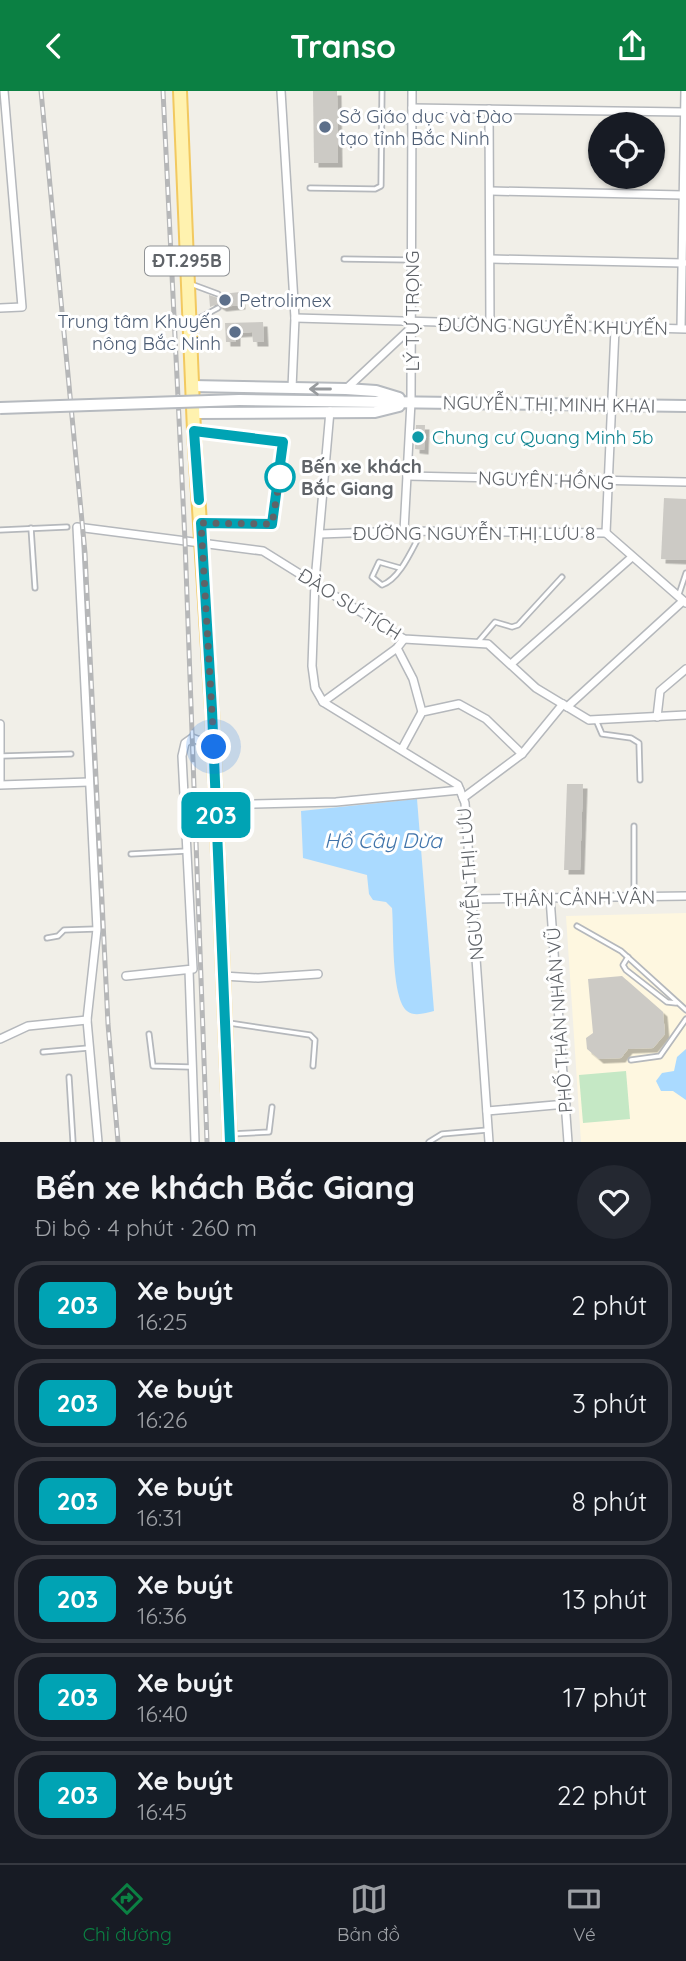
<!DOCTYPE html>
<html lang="vi">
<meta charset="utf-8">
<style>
body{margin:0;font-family:Quicksand,sans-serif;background:#242831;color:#f1f3f6;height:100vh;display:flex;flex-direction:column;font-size:26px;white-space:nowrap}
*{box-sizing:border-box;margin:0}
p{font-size:23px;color:#9ea1a6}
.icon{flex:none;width:38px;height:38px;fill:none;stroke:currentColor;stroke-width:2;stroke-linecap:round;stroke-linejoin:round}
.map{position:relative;height:1051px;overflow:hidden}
.drawer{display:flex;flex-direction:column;background:#171b24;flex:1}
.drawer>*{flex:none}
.badge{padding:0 14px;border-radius:10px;font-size:24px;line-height:46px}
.tools{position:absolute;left:588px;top:21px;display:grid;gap:14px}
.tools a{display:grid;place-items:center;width:77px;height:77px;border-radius:50%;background:#171b24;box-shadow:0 2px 5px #0004;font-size:35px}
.you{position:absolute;width:35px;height:35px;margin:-18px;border:5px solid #fff;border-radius:50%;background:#1a73e8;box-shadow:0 0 0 10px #1a73e833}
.map>.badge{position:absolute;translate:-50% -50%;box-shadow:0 0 0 4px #fff}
.round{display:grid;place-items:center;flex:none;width:74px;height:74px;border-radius:37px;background:#242831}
.summary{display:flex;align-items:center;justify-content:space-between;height:119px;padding:0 35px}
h1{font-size:33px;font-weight:700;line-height:52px}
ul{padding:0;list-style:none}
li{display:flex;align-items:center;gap:21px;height:88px;margin:0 14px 10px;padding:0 21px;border:4px solid #363941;border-radius:28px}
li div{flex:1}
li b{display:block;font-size:26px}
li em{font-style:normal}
li .badge{min-width:77px;font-weight:700;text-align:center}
header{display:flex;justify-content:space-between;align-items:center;height:91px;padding:0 35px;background:#0b8043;color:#fff;font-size:32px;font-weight:700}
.tabs{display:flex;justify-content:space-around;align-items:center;height:98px;border-top:2px solid #363941;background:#171b24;font-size:19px;color:#9ea1a6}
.tabs a{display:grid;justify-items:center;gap:4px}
.tabs .active{color:#0b8043}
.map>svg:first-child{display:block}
.commercial{fill:#fef7e0}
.green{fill:#c5e8c5}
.water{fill:#aadaff}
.building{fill:#cccac5;filter:url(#shadow)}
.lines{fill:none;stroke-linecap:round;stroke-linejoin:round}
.service-casing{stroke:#b5b8bc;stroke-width:7}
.minor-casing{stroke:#b5b8bc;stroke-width:10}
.secondary-casing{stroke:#b6babf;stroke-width:14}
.primary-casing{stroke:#f2c960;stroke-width:16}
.service{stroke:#fff;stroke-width:3.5}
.minor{stroke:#fff;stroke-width:7}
.secondary{stroke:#fff;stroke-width:10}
.primary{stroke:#fff2af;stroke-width:12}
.rail-casing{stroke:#b6b7b8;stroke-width:5}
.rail{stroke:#fff;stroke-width:2.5;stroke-dasharray:8;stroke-linecap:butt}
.secondary-bridge-casing{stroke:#b6babf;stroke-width:14;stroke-linecap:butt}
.secondary-bridge{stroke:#fff;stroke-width:10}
.oneway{stroke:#979a9d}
.line-casing{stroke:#fff;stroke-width:16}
.line{stroke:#00a3b4;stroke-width:10}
.walk{stroke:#5f6368;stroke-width:7;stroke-dasharray:0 12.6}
.service-dot{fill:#5c6f8a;stroke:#fff;stroke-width:2.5}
.culture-dot{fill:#0f9aa8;stroke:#fff;stroke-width:2.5}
.stop-dot{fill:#fff;stroke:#00a3b4;stroke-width:3.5}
.labels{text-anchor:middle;stroke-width:6;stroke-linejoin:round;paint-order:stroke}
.shield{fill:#fff;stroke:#8f9295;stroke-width:2}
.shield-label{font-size:18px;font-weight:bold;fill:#5f6368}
.service-label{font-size:19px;fill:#4e5e75;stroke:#fff;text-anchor:start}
.street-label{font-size:19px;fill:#5f6368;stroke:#fff}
.culture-label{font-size:19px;fill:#0d838f;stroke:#fff;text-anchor:start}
.stop-label{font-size:19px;font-weight:bold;fill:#5f6368;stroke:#fff;text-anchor:start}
.water-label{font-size:21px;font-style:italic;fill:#4174aa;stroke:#fff}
</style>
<header><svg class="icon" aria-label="back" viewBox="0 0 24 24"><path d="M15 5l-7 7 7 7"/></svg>Transo<svg class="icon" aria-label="share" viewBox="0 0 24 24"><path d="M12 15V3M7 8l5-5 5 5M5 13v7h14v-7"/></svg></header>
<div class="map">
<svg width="686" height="1051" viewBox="0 0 686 1051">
<defs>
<filter id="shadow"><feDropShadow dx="4.5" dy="4.5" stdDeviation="0" flood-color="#0004"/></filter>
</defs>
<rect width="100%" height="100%" fill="#f1efe8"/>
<!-- commercial -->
<path class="commercial" d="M686 822V1051H581L566 825Z"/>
<!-- green -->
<path class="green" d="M626 980 630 1028 583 1032 579 984Z"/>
<!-- water -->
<g class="water">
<path d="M417 708 434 920C426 922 414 926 407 920 391 906 394 840 392 817L386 811 373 809 369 803 367 784 303 767 301 720Z"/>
<path d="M686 958V1009L673 1000H661L656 990 662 982 674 980 677 966Z"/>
</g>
<!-- building -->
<g class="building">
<path d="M313 0H337L338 72H314Z"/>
<path d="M240 201 241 214 222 216 217 213 210 216 209 204 218 207 222 203Z"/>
<path d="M263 231 264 251H253L252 241 236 242V251H226L225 232Z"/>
<path d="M416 334H425L424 359 415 358Z"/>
<path d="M664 407 686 408V469L661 468Z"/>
<path d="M567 693H583L580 779H564Z"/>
<path d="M622 885 663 921 665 943 653 957 628 958 621 967 599 968 587 958 586 947 593 942 588 888Z"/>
</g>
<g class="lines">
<defs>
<g id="service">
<path d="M383 30H412"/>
<path d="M310 97 375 98 381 95 382 0"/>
<path d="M344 168 412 169"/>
<path d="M191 193 218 203"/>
<path d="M192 231 218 217"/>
<path d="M196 340 279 350 285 355 273 433 203 432"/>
<path d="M31 437 35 497"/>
<path d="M0 439 67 436"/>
<path d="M400 477 379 471 372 486 382 494C400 488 412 458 421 442"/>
<path d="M678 506 686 482"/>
<path d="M478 551 495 531 512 536 518 534 562 486"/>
<path d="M596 629 602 643 631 647 639 652 640 689"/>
<path d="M2 665 71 663"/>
<path d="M131 763 187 760"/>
<path d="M634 804V735"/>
<path d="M577 835 621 860 686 919"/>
<path d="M47 847 58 845 64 839 95 838"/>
<path d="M628 866 623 874 626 879 667 911 676 912"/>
<path d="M229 932 310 944 315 949 313 975"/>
<path d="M149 943 153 975 190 976"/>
<path d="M43 961 88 957"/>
<path d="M631 969 660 965 686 928"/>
<path d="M69 986 73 1051"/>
<path d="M231 1043 269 1041 272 1016"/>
<path d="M429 1051 442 1043 487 1039"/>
</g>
<g id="minor">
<path d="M281 0 295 227 292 297"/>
<path d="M412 17 684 21"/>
<path d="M489 18 490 234"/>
<path d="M491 100 683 104"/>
<path d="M491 168 683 172"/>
<path d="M0 217 22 216 4 0"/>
<path d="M295 227 686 238"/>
<path d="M681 237 685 0"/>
<path d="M346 298 412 236"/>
<path d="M330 320 315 490 312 575 315 597 323 611 458 694 465 712 489 1051"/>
<path d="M407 385 686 391"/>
<path d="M404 440 411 311 412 0"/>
<path d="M606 442 615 238"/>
<path d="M320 443 404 440 606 442 686 512"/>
<path d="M397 557 413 588 422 621"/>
<path d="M511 573 632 466"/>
<path d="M323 611 397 557 404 548"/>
<path d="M567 616 683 510"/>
<path d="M657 626 660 600 686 578"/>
<path d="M0 633V690"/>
<path d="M402 658 422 621 459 613 486 628 522 663 463 707"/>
<path d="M522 663 563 613"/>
<path d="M0 694 89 691"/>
<path d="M216 714 336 711 460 699"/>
<path d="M550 807 568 1051"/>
<path d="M472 808 686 805"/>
<path d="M189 879 195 1051"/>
<path d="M126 885 193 878 182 665 185 652 192 647 213 655"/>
<path d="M223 885 258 887 318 883"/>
<path d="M0 948 28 935 87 929"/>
<path d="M487 1020 566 1013"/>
<path d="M98 1051 87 929 97 838 77 436 263 460 404 548 488 553 536 597 589 629 686 624"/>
</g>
<g id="secondary">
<path d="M192 295 346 298 376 300 399 307"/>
<path d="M239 309 686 315"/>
<path d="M193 322 375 321 399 315"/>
</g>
<path id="primary" d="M180 0 194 340 212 619 230 1051"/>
</defs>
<!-- service casing -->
<use href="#service" class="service-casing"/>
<!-- minor casing -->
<use href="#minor" class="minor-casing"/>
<!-- secondary casing -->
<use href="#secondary" class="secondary-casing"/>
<!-- primary casing -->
<use href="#primary" class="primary-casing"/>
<!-- service -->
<use href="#service" class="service"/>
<!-- minor -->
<use href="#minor" class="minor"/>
<!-- secondary -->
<use href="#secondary" class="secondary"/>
<!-- primary -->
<use href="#primary" class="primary"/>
<defs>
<g id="rail">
<path d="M41 0 85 462 108 933 118 1051"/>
<path d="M163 0 185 450 207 1051"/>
</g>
</defs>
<!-- rail casing -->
<use href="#rail" class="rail-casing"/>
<!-- rail -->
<use href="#rail" class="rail"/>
<defs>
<path id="secondary-bridge" d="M0 317 239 309"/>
</defs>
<!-- secondary-bridge casing -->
<use href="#secondary-bridge" class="secondary-bridge-casing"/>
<!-- secondary-bridge -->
<use href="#secondary-bridge" class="secondary-bridge"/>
</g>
<!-- one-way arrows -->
<defs><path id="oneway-shaft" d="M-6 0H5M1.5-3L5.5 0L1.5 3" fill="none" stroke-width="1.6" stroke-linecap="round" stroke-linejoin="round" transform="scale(1.75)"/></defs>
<use class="oneway" href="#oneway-shaft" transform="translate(320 298) rotate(-180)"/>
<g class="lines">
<defs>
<path id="line" d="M199 409 194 340 283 351 272 433 201 432 212 619 230 1051"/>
</defs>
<!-- line casing -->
<use href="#line" class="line-casing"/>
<!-- line -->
<use href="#line" class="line"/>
<!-- walk -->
<path class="walk" d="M214 656 201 432 272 433 280 386"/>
</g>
<!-- markers -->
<g class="service-dot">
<circle cx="325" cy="36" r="7"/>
<circle cx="225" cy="209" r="7"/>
<circle cx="235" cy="241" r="7"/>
</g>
<circle class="culture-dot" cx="418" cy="346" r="7"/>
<circle class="stop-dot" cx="280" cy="386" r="14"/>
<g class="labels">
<!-- shield labels -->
<rect class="shield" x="145" y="155.5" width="84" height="29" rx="5"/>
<g class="shield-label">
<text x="187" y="176">ĐT.295B</text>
</g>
<!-- service labels -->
<g class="service-label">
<text x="339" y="32">Sở Giáo dục và Đào<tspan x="339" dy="22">tạo tỉnh Bắc Ninh</tspan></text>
<text x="239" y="216">Petrolimex</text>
<text x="221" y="237" text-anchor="end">Trung tâm Khuyến<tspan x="221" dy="22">nông Bắc Ninh</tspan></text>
</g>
<!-- street labels -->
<g class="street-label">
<text transform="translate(412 220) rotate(-90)" y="7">LÝ TỰ TRỌNG</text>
<text transform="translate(553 235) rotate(1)" y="7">ĐƯỜNG NGUYỄN KHUYẾN</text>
<text transform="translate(549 313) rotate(1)" y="7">NGUYỄN THỊ MINH KHAI</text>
<text transform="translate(546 389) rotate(2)" y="7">NGUYÊN HỒNG</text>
<text x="474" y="449">ĐƯỜNG NGUYỄN THỊ LƯU 8</text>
<text transform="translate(350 513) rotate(32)" y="7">ĐÀO SƯ TÍCH</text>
<text transform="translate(470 793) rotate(-95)" y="7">NGUYỄN THỊ LƯU</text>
<text transform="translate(579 807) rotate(-1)" y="7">THÂN CẢNH VÂN</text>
<text transform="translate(559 929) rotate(-94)" y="7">PHỐ THÂN NHÂN VŨ</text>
</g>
<!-- culture labels -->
<g class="culture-label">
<text x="432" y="353">Chung cư Quang Minh 5b</text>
</g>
<!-- stop labels -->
<g class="stop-label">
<text x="301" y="382">Bến xe khách<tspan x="301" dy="22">Bắc Giang</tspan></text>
</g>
<!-- water labels -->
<g class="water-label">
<text x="383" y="757">Hồ Cây Dừa</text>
</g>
</g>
</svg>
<div class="tools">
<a><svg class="icon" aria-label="locate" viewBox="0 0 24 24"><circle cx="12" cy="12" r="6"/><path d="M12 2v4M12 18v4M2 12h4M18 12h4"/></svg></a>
</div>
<div class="you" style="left:214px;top:656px"></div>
<b class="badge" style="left:216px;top:724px;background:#00a3b4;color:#fff">203</b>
</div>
<section class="drawer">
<div class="summary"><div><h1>Bến xe khách Bắc Giang</h1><p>Đi bộ · 4 phút · 260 m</p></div><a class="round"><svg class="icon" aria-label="heart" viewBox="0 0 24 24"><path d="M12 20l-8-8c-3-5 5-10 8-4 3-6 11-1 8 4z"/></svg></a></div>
<ul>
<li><span class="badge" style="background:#00a3b4;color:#fff">203</span><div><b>Xe buýt</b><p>16:25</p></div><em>2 phút</em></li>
<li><span class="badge" style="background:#00a3b4;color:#fff">203</span><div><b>Xe buýt</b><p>16:26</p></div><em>3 phút</em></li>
<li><span class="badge" style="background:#00a3b4;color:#fff">203</span><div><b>Xe buýt</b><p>16:31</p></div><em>8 phút</em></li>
<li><span class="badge" style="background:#00a3b4;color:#fff">203</span><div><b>Xe buýt</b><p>16:36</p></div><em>13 phút</em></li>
<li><span class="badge" style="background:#00a3b4;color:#fff">203</span><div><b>Xe buýt</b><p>16:40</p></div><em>17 phút</em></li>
<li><span class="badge" style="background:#00a3b4;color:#fff">203</span><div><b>Xe buýt</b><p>16:45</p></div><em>22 phút</em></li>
</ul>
</section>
<nav class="tabs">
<a class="active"><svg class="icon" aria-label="directions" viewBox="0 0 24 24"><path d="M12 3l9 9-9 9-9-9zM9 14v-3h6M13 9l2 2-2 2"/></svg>Chỉ đường</a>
<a><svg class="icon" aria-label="map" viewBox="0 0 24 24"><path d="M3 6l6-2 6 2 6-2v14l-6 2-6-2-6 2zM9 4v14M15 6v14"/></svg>Bản đồ</a>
<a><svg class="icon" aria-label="tickets" viewBox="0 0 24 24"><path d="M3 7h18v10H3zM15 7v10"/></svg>Vé</a>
</nav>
